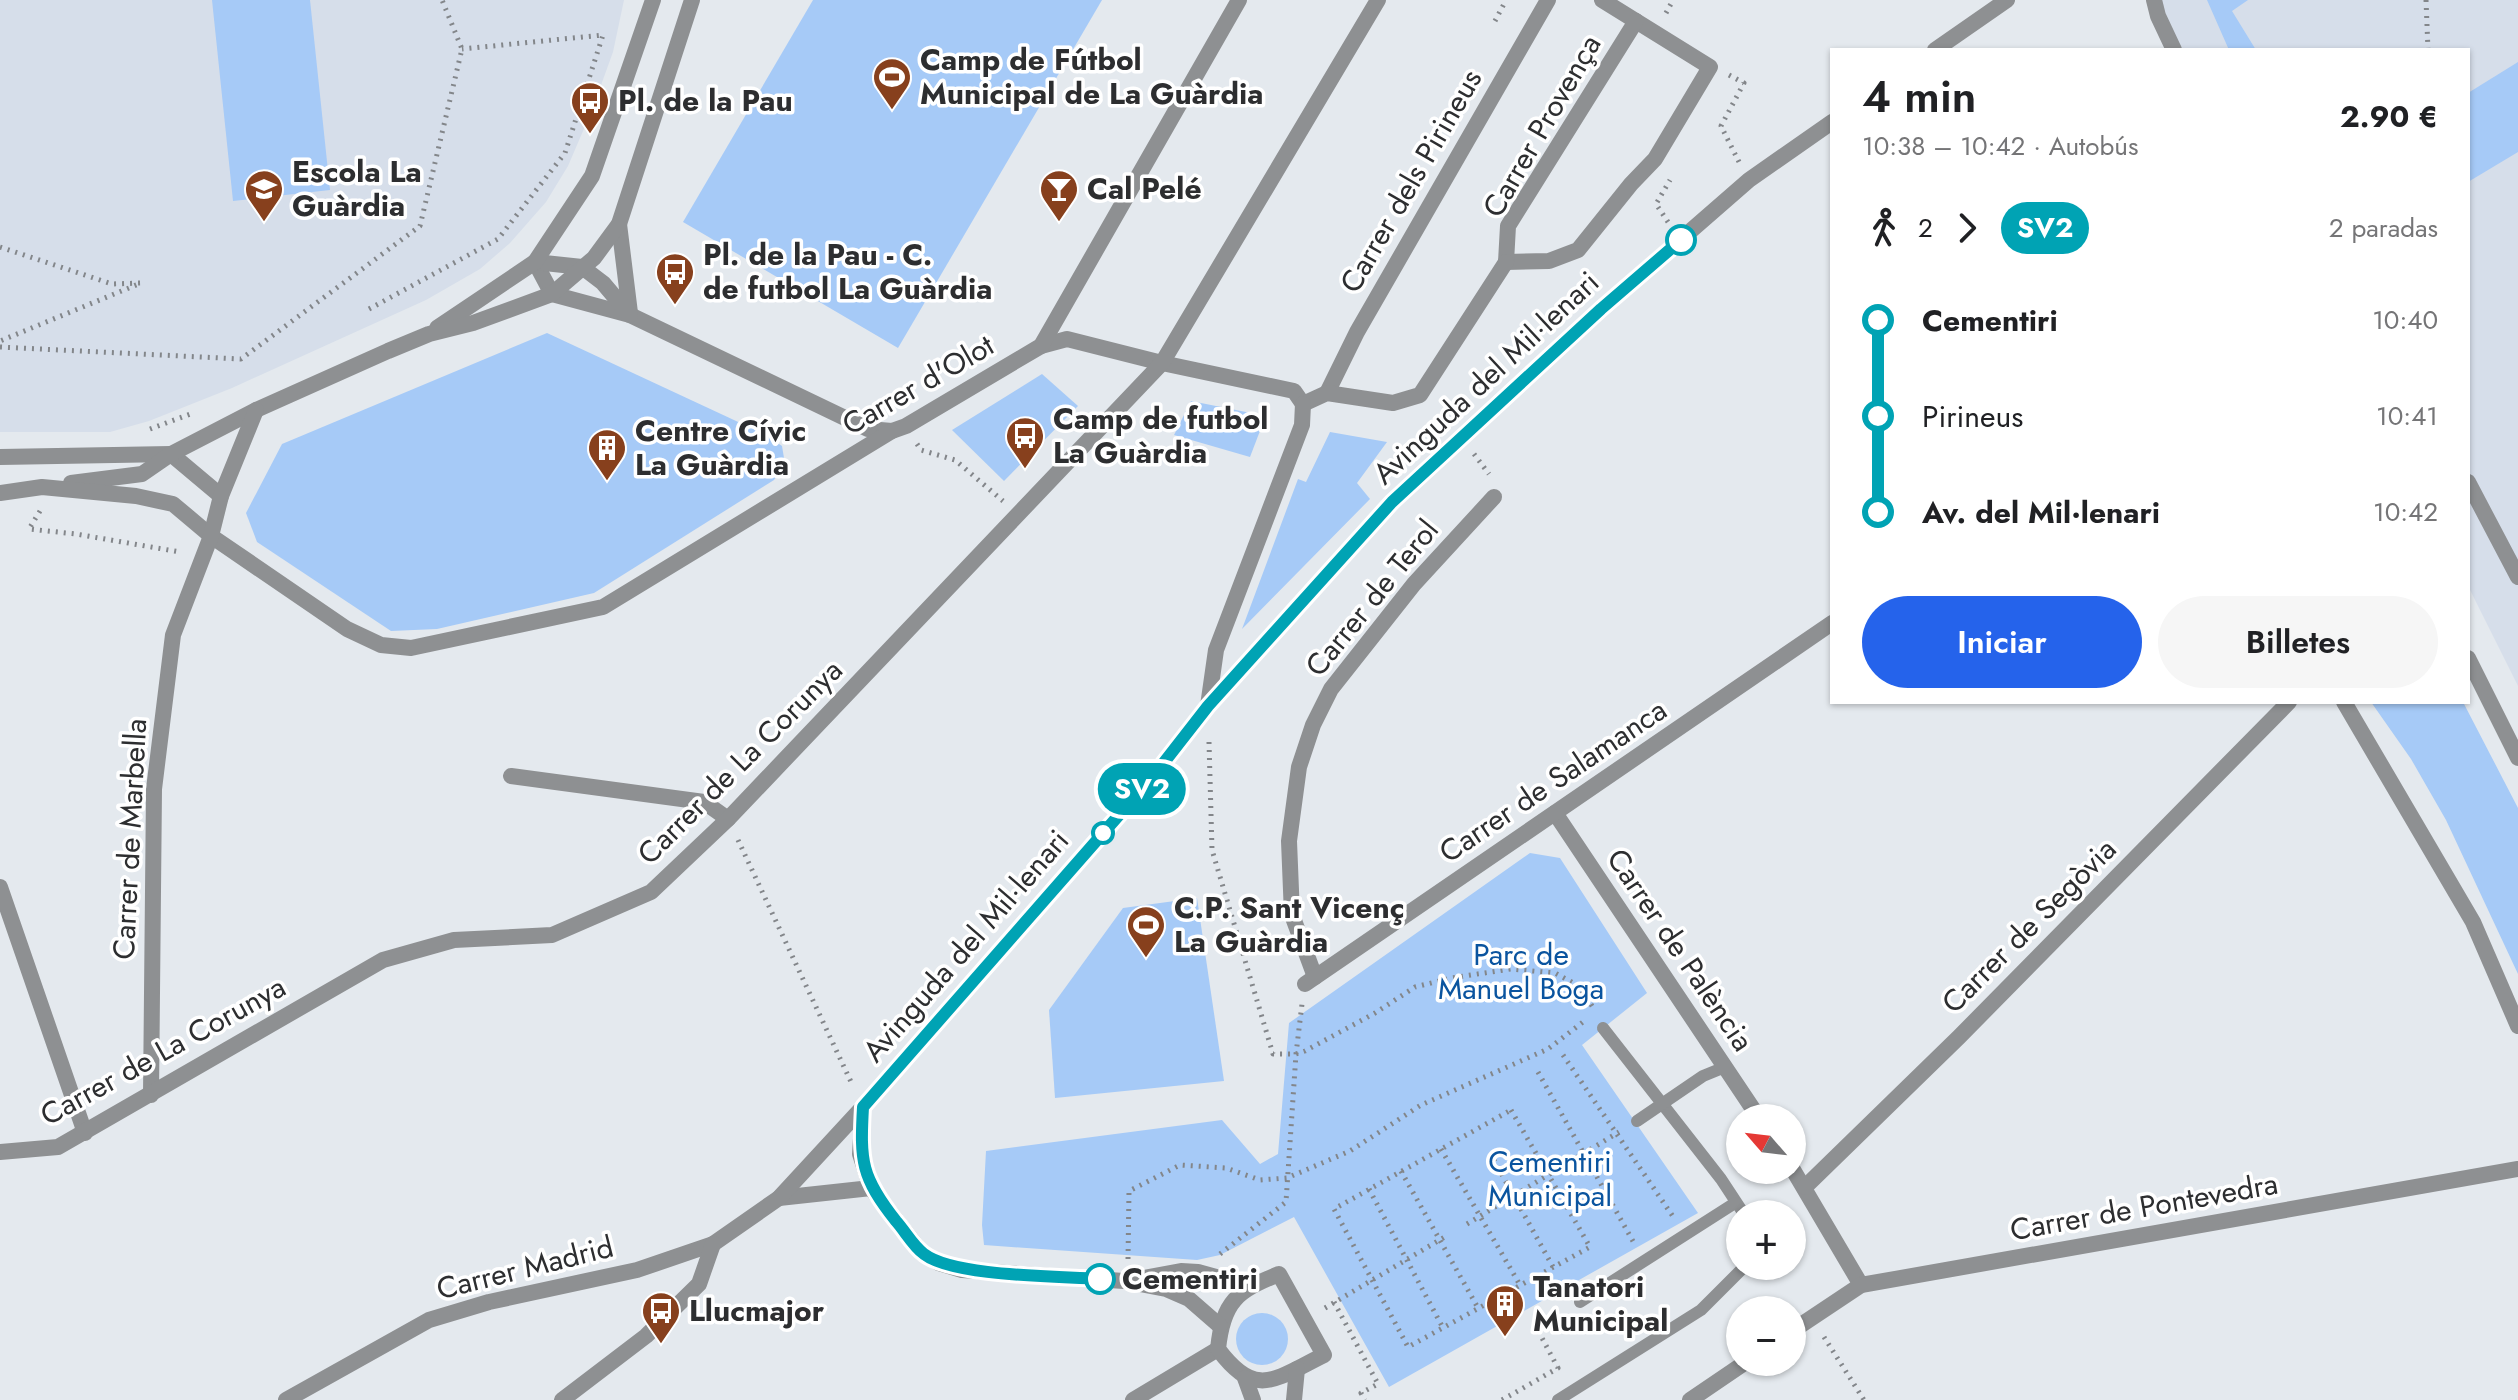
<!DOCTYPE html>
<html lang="es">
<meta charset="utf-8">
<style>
body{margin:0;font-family:Jost,sans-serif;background:#f6f6f6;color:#202124;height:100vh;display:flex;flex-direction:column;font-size:30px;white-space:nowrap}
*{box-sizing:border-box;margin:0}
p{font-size:26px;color:#757577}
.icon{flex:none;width:44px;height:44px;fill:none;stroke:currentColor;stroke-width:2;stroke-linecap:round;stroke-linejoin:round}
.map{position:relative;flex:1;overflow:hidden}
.sheet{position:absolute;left:1830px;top:48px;width:640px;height:656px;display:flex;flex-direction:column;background:#fff;border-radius:0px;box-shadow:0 2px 6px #0004}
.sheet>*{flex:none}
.badge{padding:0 16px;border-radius:26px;font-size:28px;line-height:52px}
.needle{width:52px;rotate:298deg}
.buttons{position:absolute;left:1726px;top:1104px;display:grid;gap:16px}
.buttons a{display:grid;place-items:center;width:80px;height:80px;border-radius:50%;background:#fff;box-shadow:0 2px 6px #0004;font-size:40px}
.map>.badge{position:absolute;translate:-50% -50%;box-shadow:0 0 0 4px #fff}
.legs{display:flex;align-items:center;gap:12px;height:88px;padding:0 32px;font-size:26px}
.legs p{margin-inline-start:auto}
.headline{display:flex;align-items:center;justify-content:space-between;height:136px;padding:0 32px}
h1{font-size:44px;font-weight:600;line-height:60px}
.primary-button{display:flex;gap:16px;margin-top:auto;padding:16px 32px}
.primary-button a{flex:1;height:92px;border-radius:48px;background:#2563eb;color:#fff;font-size:32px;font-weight:600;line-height:92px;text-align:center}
.primary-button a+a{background:#f6f6f6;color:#202124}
ul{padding:0 32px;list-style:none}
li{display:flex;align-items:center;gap:28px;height:96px;font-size:30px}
li i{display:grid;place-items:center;width:12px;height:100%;margin:0 10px;background:currentColor}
li i::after{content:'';width:20px;height:20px;margin:-10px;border:6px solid;border-radius:50%;background:#fff}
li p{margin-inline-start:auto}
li:first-child i{background:linear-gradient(#0000 50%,currentColor 0)}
li:last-child i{background:linear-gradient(currentColor 50%,#0000 0)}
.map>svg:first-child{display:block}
.built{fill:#d6deea}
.green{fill:#a6caf7}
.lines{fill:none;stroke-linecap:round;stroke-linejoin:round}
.path{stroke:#83868a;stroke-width:5;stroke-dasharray:2 6;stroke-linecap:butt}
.service{stroke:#8e9092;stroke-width:12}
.minor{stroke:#8e9092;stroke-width:16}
.tertiary{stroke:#8e9092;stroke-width:16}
.line-1-casing{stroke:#fff;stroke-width:18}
.line-1{stroke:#00a3b4;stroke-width:12}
.stop-1-dot{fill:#fff;stroke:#00a3b4;stroke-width:4}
.labels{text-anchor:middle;stroke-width:7;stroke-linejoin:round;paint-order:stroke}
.poi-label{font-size:30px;font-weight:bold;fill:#2d2e30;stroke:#fff;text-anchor:start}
.street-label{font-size:30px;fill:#2d2e30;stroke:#fff}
.park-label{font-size:30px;fill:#0a549f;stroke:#fff}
.stop-label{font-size:30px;font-weight:bold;fill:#2d2e30;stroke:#fff;text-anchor:start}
</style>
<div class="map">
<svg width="2518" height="1400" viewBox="0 0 2518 1400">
<rect width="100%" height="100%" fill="#e4e9ee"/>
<!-- built -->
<g class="built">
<path d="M0 0H624L613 52 592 110 568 166 546 202 510 243 480 269 426 300 232 388 149 421 110 432H0Z"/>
<path d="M2150 0H2518V686L2468 586V50H2178Z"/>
</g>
<!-- green -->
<g class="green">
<path d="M212 0H310L330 190 233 201Z"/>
<path d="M813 0H1102L898 348 683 222Z"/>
<path d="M2207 0H2248L2232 11 2256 50H2229Z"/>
<path d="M2518 62V152L2468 182V93Z"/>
<path d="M547 333 766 435 782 446 785 464 774 480 594 593 437 629 391 631 257 542 246 513 282 444Z"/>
<path d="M1042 374 1078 406 1004 481 952 430Z"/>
<path d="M1191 401 1256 414 1263 423 1250 457 1174 435Z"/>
<path d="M1330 432 1387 442 1357 483 1370 499 1242 629 1298 479 1306 482Z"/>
<path d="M2371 702H2463L2518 808V974L2446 820 2411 759Z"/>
<path d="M1530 853 1560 858 1647 993 1582 1045 1698 1213 1389 1387 1294 1217 1220 1255 1197 1260 984 1245 982 1225 986 1151 1222 1120 1260 1164 1278 1154 1289 1023Z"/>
<path d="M1197 898 1224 1081 1055 1098 1049 1010 1123 908Z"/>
<circle cx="1262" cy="1339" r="26"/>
</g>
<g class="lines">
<!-- path -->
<g class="path">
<path d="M2426 0 2428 50"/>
<path d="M1666 13 1673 0"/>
<path d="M1495 21 1506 0"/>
<path d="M1729 75 1744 83 1721 126 1739 162"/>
<path d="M1668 222 1656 204 1670 180"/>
<path d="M0 247 112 284 141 283 0 341"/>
<path d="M369 309 498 239 565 153 603 35 462 49"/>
<path d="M0 347 241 359 420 226 462 49 442 0"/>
<path d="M150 429 193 413"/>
<path d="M917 444 921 450 955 460 1003 501"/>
<path d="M1474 454 1489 474"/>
<path d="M40 511 29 529 76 534 180 552"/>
<path d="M1209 742 1212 850 1273 1054H1296L1305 1051 1375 1013 1415 987 1451 978 1511 969 1555 973 1579 986 1594 1009"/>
<path d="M738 840 852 1084"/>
<path d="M1563 1055 1674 1218"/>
<path d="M1538 1072 1634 1243"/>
<path d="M1511 1110 1590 1247 1408 1347 1334 1209Z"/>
<path d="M1441 1149 1520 1285"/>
<path d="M1490 1153 1553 1267"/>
<path d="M1401 1171 1478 1308"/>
<path d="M1369 1189 1443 1328"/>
<path d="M1467 1224 1619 1132"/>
<path d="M1220 1254 1286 1202 1296 1054 1302 1004"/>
<path d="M1128 1259 1129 1191 1180 1165 1226 1168 1260 1180 1287 1178 1350 1151 1421 1105 1548 1049 1583 1022"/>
<path d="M1334 1302 1378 1384 1361 1393 1365 1400"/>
<path d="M1325 1308 1448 1235"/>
<path d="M1824 1337 1864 1400"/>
<path d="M1502 1400 1558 1368 1534 1323"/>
</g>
<!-- service -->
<g class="service">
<path d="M1603 1028 1721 1179 1744 1214"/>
<path d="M1637 1121 1703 1076 1725 1067"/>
<path d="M1580 1302 1735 1203"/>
<path d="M1558 1400 1701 1310 1745 1266"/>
</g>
<!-- minor -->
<g class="minor">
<path d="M2154 0 2158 16 2174 50"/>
<path d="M619 224 630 313"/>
<path d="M535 262 552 294 630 315 868 429 892 431"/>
<path d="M535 262 582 267 603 283 630 315"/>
<path d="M1506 262 1549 261 1578 250 1631 184 1655 159 1710 67 1602 0"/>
<path d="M1506 262 1508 226 1636 21"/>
<path d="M437 328 535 262 592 176 653 0"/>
<path d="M1041 346 1067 339 1162 363 1294 391 1303 404"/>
<path d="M1327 393 1357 332 1548 0"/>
<path d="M1303 404 1327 393 1393 403 1420 395 1506 262"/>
<path d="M0 457 171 454 221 496"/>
<path d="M2468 482 2518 577"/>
<path d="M71 483 142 474 171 454 256 410 388 351 429 334 473 323 552 294 594 258 619 224 692 0"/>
<path d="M0 493 42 487 136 496 173 504 211 536 347 629 381 645 411 648 603 607 892 431 906 426 1041 346 1239 0"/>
<path d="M2468 658 2518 758"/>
<path d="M2344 702 2473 922 2518 1026"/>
<path d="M1208 706 1216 650 1302 425 1303 404"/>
<path d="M511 776 704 802 728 819"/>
<path d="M1555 813 1759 1118"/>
<path d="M0 887 85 1133"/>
<path d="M1315 977 1292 915 1289 841 1299 767 1313 725 1331 689 1414 584 1494 497"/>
<path d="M1305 984 1832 623"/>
<path d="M151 1095 154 789 173 635 211 536 221 496 256 410"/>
<path d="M0 1152 58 1147 383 960 454 940 552 935 651 892 728 819 1162 363 1378 0"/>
<path d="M1792 1168 1861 1285"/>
<path d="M1805 1187 1959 1037 2289 702"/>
<path d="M779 1198 871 1188"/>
<path d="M1792 1331 1861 1285 2518 1169"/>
<path d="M286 1400 429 1320 489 1302 637 1270 713 1244 779 1198 863 1107"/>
<path d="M562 1400 646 1336 699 1284 713 1244"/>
<path d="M1133 1400 1218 1349"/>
<path d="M1690 1400 1746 1362"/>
</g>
<!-- tertiary -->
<g class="tertiary">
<path d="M1935 50 2007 0"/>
<path d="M1279 1274 1324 1355C1275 1379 1256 1400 1218 1349 1223 1301 1237 1291 1279 1274Z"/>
<path d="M1133 1280 1181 1271 1198 1272 1249 1286"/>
<path d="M1220 1326 1189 1299 1166 1289 1124 1281 962 1270 939 1263 922 1253 871 1188 860 1154 863 1107 1155 774 1208 706 1392 502 1601 309 1749 180 1832 122"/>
<path d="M1245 1378 1253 1400"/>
<path d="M1294 1400 1297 1369"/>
</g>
</g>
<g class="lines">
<defs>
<path id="line-1" d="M1100 1279C1059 1276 954 1277 924 1254 913 1246 905 1231 896 1221 861 1177 860 1161 863 1107L1155 774 1208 706 1392 502 1601 309 1681 240"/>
</defs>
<!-- line-1 casing -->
<use href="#line-1" class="line-1-casing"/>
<!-- line-1 -->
<use href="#line-1" class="line-1"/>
</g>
<!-- icons -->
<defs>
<symbol id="stadium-pin" viewBox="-11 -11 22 30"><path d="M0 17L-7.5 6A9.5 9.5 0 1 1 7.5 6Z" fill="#87401d" stroke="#fff"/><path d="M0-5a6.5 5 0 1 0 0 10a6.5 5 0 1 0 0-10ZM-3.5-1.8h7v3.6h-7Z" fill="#fff"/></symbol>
<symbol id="bus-pin" viewBox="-11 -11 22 30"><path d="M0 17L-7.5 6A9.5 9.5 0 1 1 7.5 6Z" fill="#87401d" stroke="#fff"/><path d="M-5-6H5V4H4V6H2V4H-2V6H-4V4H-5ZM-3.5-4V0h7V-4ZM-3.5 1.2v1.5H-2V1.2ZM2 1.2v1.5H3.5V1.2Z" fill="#fff"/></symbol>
<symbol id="school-pin" viewBox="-11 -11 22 30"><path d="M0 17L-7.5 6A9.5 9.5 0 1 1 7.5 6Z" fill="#87401d" stroke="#fff"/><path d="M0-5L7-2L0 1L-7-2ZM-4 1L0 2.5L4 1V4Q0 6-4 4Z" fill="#fff"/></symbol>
<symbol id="bar-pin" viewBox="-11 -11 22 30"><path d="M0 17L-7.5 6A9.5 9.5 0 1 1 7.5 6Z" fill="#87401d" stroke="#fff"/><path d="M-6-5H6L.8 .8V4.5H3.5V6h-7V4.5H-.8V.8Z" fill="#fff"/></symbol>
<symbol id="building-pin" viewBox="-11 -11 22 30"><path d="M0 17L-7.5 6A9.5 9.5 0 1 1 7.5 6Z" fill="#87401d" stroke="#fff"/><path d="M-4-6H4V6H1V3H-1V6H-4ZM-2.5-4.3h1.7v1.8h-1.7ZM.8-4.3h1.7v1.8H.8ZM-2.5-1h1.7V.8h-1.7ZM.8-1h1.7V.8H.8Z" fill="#fff"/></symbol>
</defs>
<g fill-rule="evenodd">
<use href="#stadium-pin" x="870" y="55" width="44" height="60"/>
<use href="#bus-pin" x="568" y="79" width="44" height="60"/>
<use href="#school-pin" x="242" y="167" width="44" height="60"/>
<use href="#bar-pin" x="1037" y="167" width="44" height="60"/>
<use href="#bus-pin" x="653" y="250" width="44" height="60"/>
<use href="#bus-pin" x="1003" y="414" width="44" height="60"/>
<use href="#building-pin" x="585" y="426" width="44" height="60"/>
<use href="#stadium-pin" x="1124" y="903" width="44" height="60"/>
<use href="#building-pin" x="1483" y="1282" width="44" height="60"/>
<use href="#bus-pin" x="639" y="1289" width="44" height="60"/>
</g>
<!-- markers -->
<g class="stop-1-dot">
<circle cx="1681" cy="240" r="14"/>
<circle cx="1103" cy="833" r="10"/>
<circle cx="1100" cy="1279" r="14"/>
</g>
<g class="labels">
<!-- poi labels -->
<g class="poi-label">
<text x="920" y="70">Camp de Fútbol<tspan x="920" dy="34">Municipal de La Guàrdia</tspan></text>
<text x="618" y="111">Pl. de la Pau</text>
<text x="292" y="182">Escola La<tspan x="292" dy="34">Guàrdia</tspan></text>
<text x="1087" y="199">Cal Pelé</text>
<text x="703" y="265">Pl. de la Pau - C.<tspan x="703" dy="34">de futbol La Guàrdia</tspan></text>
<text x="1053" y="429">Camp de futbol<tspan x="1053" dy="34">La Guàrdia</tspan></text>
<text x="635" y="441">Centre Cívic<tspan x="635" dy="34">La Guàrdia</tspan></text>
<text x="1174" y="918">C.P. Sant Vicenç<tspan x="1174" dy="34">La Guàrdia</tspan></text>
<text x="1533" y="1297">Tanatori<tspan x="1533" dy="34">Municipal</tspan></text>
<text x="689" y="1321">Llucmajor</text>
</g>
<!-- street labels -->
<g class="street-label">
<text transform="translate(1542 126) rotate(-60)" y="10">Carrer Provença</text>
<text transform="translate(1411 181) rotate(-60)" y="10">Carrer dels Pirineus</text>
<text transform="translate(1486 378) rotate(-43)" y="10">Avinguda del Mil·lenari</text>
<text transform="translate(918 385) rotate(-30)" y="10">Carrer d'Olot</text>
<text transform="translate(1372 598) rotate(-51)" y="10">Carrer de Terol</text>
<text transform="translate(740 762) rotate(-45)" y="10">Carrer de La Corunya</text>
<text transform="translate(1553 781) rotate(-34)" y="10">Carrer de Salamanca</text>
<text transform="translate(130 839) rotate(-87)" y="10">Carrer de Marbella</text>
<text transform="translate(2029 926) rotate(-45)" y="10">Carrer de Segòvia</text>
<text transform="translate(966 946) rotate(-49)" y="10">Avinguda del Mil·lenari</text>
<text transform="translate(1680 950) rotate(56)" y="10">Carrer de Palència</text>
<text transform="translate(163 1051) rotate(-29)" y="10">Carrer de La Corunya</text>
<text transform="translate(2144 1207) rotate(-10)" y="10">Carrer de Pontevedra</text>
<text transform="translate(525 1268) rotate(-14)" y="10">Carrer Madrid</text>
</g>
<!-- park labels -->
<g class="park-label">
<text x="1521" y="965">Parc de<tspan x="1521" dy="34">Manuel Boga</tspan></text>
<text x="1550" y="1172">Cementiri<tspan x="1550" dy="34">Municipal</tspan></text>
</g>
<!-- stop labels -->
<g class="stop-label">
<text x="1122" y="1289">Cementiri</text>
</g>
</g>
</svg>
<div class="buttons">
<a><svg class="needle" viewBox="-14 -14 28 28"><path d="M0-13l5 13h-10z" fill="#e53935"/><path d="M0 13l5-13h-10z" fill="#757577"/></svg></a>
<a>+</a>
<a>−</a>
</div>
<b class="badge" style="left:1142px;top:789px;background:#00a3b4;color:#fff">SV2</b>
<section class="sheet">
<div class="headline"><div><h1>4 min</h1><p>10:38 – 10:42 · Autobús</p></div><b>2.90 €</b></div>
<div class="legs"><svg class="icon" aria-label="walk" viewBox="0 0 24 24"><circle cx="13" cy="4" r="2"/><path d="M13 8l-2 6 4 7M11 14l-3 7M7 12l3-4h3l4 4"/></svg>2<svg class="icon" aria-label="forward" viewBox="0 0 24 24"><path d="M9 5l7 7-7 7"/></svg><b class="badge" style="background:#00a3b4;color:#fff">SV2</b><p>2 paradas</p></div>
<ul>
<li><i style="color:#00a3b4"></i><b>Cementiri</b><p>10:40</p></li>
<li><i style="color:#00a3b4"></i><span>Pirineus</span><p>10:41</p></li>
<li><i style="color:#00a3b4"></i><b>Av. del Mil·lenari</b><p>10:42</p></li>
</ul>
<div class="primary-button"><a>Iniciar</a><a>Billetes</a></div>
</section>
</div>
